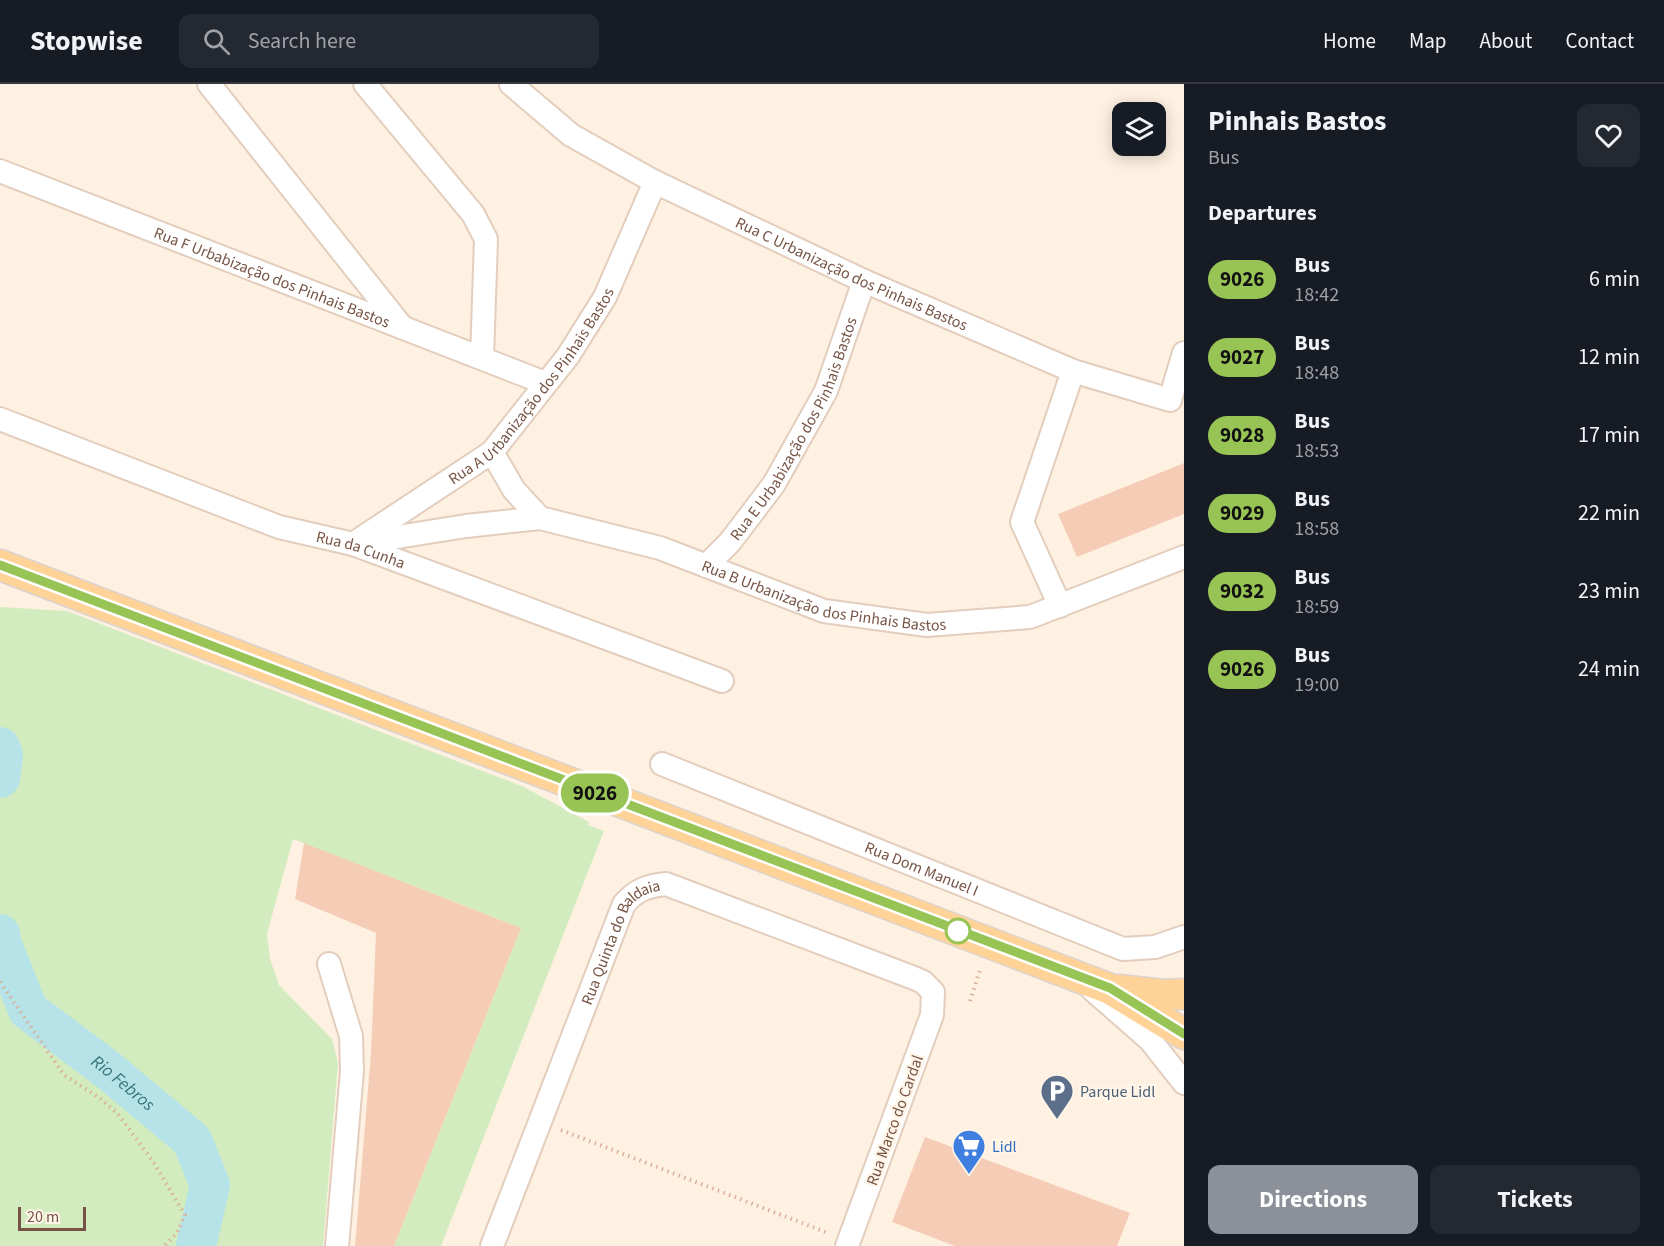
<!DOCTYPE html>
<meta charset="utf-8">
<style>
body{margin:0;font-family:"Source Sans 3",sans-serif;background:#242831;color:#f1f3f6;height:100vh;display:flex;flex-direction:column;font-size:22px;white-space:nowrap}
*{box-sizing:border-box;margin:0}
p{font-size:20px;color:#9ea1a6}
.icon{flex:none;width:33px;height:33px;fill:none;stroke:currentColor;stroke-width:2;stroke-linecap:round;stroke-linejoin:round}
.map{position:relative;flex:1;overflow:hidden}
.panel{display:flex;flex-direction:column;background:#171b24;width:480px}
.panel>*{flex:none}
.badge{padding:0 12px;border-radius:20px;font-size:21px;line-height:39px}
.fabs{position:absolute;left:1112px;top:18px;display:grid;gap:12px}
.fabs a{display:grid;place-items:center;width:54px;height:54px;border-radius:12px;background:#171b24;box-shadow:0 3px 15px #0003;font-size:30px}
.scale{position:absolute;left:18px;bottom:15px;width:68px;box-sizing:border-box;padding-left:6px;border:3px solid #775546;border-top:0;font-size:16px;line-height:21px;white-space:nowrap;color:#775546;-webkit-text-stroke:4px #fff5e9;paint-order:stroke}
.map>.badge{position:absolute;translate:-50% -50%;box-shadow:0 0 0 3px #fff}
h2{padding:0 24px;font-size:22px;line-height:54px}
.round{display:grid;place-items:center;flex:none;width:63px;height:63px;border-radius:12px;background:#242831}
.summary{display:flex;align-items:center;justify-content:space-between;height:102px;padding:0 24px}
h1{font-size:28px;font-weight:700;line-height:45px}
.button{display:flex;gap:12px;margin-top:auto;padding:12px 24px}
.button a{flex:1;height:69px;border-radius:12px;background:#8c9099;color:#fff;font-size:24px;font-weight:700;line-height:69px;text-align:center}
.button a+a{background:#242831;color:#f1f3f6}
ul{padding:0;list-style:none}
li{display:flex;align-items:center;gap:18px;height:78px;padding:0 24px}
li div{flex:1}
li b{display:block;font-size:22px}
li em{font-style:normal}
li .badge{min-width:66px;font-weight:700;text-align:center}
header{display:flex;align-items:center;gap:36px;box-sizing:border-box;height:84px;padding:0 30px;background:#171b24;border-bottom:2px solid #363941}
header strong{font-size:28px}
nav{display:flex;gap:33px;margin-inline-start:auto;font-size:21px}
.search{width:420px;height:54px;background:#242831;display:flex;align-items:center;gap:15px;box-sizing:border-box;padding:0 21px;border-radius:12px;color:#9ea1a6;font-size:22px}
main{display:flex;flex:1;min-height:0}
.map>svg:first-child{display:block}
.green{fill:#d3ecbf}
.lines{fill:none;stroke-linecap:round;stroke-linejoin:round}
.river{stroke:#b5e3e8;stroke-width:40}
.building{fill:#f5cdb7}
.minor-casing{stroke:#e3cdbd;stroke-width:26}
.major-casing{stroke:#dcd3cf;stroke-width:33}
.path{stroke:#dab09a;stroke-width:4;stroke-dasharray:1.5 4.5;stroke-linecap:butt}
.minor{stroke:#fff;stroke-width:22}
.major{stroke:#ffd397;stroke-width:30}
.line-casing{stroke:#fff;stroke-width:14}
.line{stroke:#98c455;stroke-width:9}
.stop-dot{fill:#fff;stroke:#98c455;stroke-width:3}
.labels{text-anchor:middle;stroke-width:5;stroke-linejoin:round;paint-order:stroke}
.street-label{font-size:16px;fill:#775546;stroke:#fff5e9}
.service-label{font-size:16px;fill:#4e5e75;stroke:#fff5e9;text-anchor:start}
.shop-label{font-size:16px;fill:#366cbe;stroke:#fff5e9;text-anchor:start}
.water-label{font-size:18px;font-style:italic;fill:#39767e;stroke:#fff5e9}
</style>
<header>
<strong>Stopwise</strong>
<div class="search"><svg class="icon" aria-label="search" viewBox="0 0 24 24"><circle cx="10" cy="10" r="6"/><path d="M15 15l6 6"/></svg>Search here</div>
<nav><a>Home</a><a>Map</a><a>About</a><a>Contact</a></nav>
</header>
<main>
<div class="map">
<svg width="1184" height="1162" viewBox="0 0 1184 1162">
<rect width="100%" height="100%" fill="#fef1e1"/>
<!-- green -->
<path class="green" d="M0 523 67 527 524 703 589 738 588 741 604 747 441 1162H394L521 844 293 755 267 850 270 875 279 901 332 955 338 979 323 1162H0Z"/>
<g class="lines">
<!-- river -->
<g class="river">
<path d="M0 663 3 671 0 694"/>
<path id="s1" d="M0 850 1 858 28 926 108 986 192 1056 210 1101 196 1162"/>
</g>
</g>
<!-- building -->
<g class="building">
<path d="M1184 379V430L1077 473 1058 430Z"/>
<path d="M304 759 521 844 394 1162H355L371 969 376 849 295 815Z"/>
<path d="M925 1053 1130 1129 1117 1162H955L892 1138Z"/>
</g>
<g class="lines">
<defs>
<g id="minor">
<path d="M209 0 402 243"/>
<path d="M365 0 473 130 486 155 482 274"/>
<path id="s2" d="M511 0 571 51 655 98 864 197 1073 287 1170 316 1184 269"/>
<path id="s3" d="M0 87 545 299"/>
<path id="s4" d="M0 335 279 443 353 460 722 597"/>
<path id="s5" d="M492 368 514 406 540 434 660 464 824 527 927 541 1030 533 1184 473"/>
<path d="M360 459 466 442 540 434"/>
<path id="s6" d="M353 460 492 368 568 272 605 213 655 98"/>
<path id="s7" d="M706 482 730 458 774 400 826 307 864 197"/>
<path d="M1060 522 1022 438 1073 287"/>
<path id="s8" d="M662 680 1123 865 1155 863 1184 853"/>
<path d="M329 880 351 952 352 987 337 1162"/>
<path d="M1093 906 1150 956 1184 999"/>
<path id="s9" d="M492 1162 624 820C636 806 647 802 666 800L914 894 923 898 933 908 932 931 847 1162"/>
</g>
<g id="major">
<path d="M0 481 1110 905 1184 950"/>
<path d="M1119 906 1164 911 1184 910"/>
</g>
</defs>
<!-- minor casing -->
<use href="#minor" class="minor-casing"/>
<!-- major casing -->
<use href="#major" class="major-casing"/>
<!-- path -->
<g class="path">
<path d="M0 898 64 991 101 1015 118 1030 154 1079 185 1131 177 1149 164 1162"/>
<path d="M970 917 981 883"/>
<path d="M561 1046 828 1149"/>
</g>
<!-- minor -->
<use href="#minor" class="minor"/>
<!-- major -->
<use href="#major" class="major"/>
</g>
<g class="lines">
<defs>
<path id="line" d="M0 481 1110 904 1184 950"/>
</defs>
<!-- line casing -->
<use href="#line" class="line-casing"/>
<!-- line -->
<use href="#line" class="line"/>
</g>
<!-- icons -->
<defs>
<symbol id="parking-pin" viewBox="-11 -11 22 30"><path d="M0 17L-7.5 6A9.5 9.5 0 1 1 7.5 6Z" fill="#5c6f8a" stroke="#fff5e9"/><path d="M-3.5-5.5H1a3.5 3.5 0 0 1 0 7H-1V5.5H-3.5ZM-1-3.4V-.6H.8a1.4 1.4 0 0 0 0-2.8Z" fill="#fff"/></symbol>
<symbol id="supermarket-pin" viewBox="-11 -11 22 30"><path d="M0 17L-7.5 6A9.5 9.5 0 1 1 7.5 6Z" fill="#3f7fe0" stroke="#fff5e9"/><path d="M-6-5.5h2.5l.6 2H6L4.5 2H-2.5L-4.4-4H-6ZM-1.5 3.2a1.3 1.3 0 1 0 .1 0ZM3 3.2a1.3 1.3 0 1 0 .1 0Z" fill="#fff"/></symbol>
</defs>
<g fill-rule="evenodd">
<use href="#parking-pin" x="1038" y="988" width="38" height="52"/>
<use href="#supermarket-pin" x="950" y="1043" width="38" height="52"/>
</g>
<!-- markers -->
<circle class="stop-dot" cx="958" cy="847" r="12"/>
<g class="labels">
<!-- street labels -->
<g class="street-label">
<text dy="6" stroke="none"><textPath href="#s2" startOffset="392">Rua C Urbanização dos Pinhais Bastos</textPath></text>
<text dy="6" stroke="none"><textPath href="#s3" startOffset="292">Rua F Urbabização dos Pinhais Bastos</textPath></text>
<text dy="6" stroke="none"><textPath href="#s6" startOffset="242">Rua A Urbanização dos Pinhais Bastos</textPath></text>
<text dy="6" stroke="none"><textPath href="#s7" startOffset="165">Rua E Urbabização dos Pinhais Bastos</textPath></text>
<text dy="6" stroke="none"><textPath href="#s4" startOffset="384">Rua da Cunha</textPath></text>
<text dy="6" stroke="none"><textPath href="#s5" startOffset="378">Rua B Urbanização dos Pinhais Bastos</textPath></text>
<text dy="6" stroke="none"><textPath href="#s8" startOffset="280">Rua Dom Manuel I</textPath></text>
<text dy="6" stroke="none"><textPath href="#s9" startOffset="334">Rua Quinta do Baldaia</textPath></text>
<text transform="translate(894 1036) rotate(-70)" y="6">Rua Marco do Cardal</text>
</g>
<!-- service labels -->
<g class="service-label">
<text x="1080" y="1013">Parque Lidl</text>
</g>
<!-- shop labels -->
<g class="shop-label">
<text x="992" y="1068">Lidl</text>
</g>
<!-- water labels -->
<g class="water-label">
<text dy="6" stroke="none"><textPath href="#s1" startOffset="201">Rio Febros</textPath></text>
</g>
</g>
</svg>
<div class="fabs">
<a><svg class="icon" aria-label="layers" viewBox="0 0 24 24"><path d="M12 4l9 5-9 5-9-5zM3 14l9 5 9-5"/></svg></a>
</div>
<div class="scale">20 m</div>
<b class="badge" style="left:595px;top:709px;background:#98c455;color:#111">9026</b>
</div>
<section class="panel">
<div class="summary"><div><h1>Pinhais Bastos</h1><p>Bus</p></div><a class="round"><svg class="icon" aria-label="heart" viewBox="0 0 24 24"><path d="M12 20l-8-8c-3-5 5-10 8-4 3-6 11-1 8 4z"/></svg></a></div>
<h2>Departures</h2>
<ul>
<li><span class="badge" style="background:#98c455;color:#111">9026</span><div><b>Bus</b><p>18:42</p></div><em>6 min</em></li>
<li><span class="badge" style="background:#98c455;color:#111">9027</span><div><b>Bus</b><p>18:48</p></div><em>12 min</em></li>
<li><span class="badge" style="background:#98c455;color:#111">9028</span><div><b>Bus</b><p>18:53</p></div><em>17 min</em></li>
<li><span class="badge" style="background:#98c455;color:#111">9029</span><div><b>Bus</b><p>18:58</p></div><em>22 min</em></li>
<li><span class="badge" style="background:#98c455;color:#111">9032</span><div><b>Bus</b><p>18:59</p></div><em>23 min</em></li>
<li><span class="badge" style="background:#98c455;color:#111">9026</span><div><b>Bus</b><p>19:00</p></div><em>24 min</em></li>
</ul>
<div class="button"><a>Directions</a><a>Tickets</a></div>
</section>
</main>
